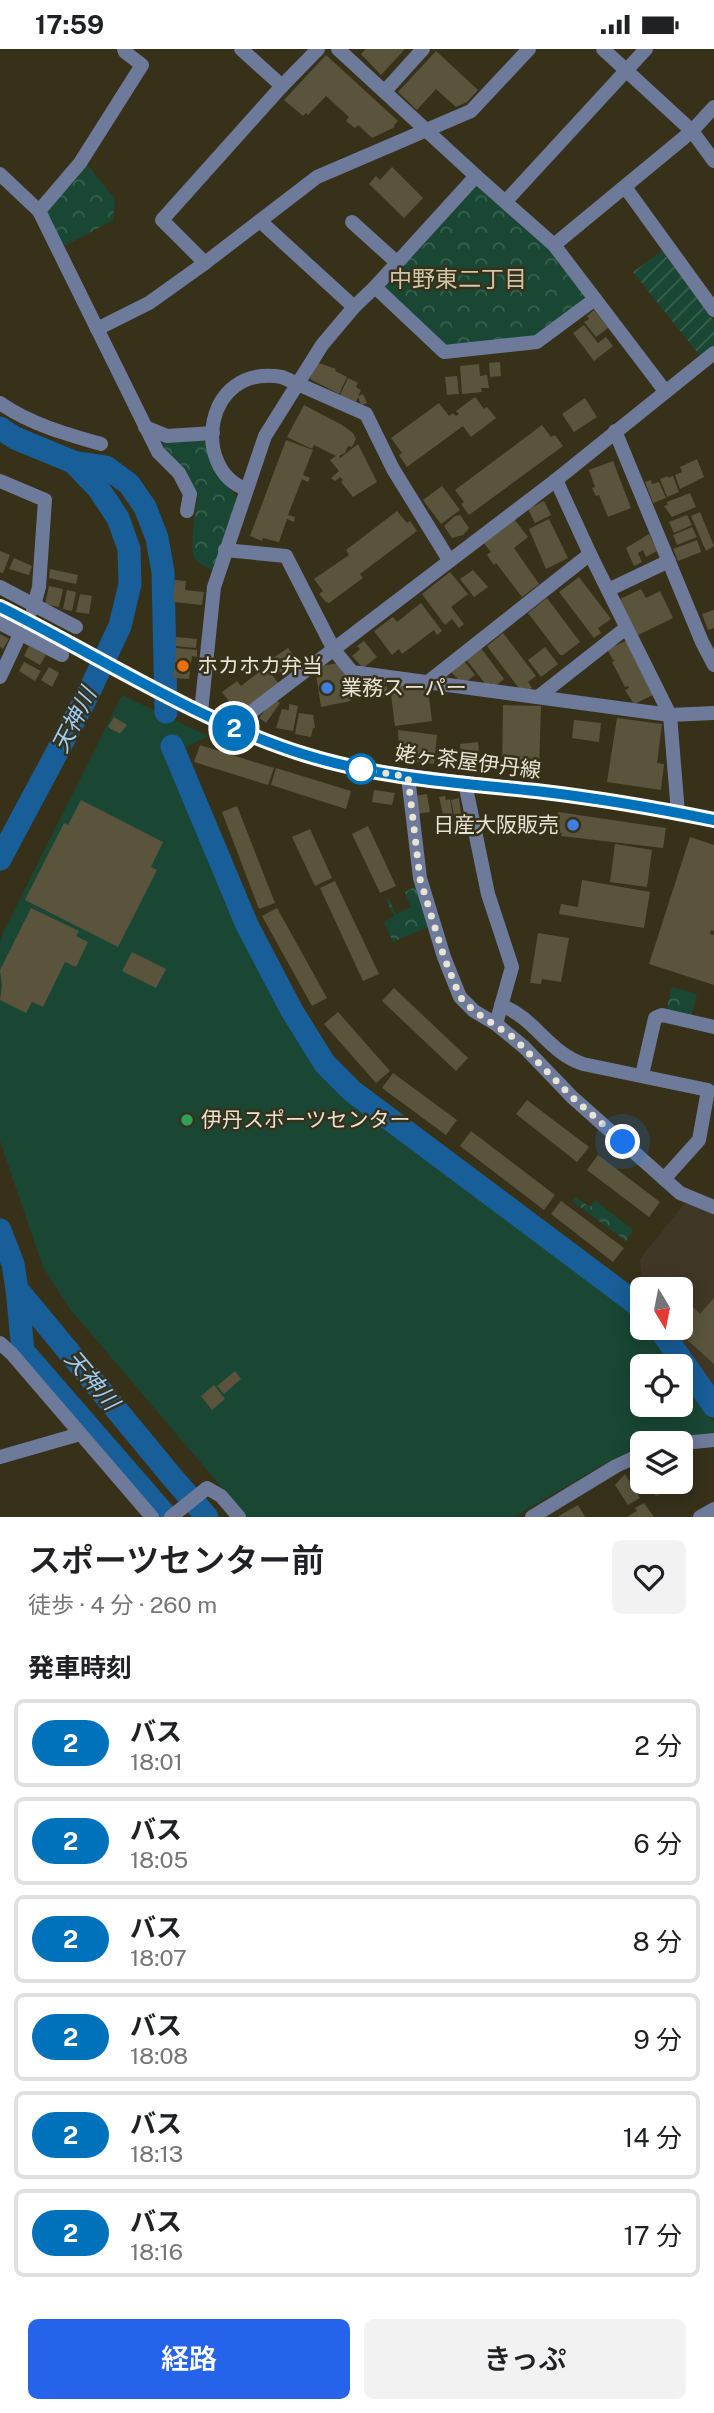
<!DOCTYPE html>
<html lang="ja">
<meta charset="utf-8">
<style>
body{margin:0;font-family:"Public Sans","Noto Sans JP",sans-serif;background:#f2f2f2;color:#202124;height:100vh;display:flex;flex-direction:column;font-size:26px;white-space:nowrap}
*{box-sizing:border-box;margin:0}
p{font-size:23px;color:#757577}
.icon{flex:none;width:38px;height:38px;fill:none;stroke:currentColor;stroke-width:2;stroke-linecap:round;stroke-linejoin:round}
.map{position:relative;height:1468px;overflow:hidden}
.panel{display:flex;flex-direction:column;background:#fff;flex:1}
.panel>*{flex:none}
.badge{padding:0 14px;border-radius:23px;font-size:24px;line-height:46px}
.needle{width:46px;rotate:170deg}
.tools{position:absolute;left:630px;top:1228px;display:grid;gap:14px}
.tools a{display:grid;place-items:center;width:63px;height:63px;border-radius:10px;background:#fff;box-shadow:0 4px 18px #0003;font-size:35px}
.you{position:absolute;width:35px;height:35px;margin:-18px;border:5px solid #fff;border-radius:50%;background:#1a73e8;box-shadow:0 0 0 10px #1a73e833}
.map>.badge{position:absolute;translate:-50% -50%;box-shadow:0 0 0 4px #fff}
h2{padding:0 28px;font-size:26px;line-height:63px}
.round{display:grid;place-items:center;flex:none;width:74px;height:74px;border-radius:10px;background:#f2f2f2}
.overview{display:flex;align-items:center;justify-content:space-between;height:119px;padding:0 28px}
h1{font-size:33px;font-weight:600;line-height:52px}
.cta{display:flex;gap:14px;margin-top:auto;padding:14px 28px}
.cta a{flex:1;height:80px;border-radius:10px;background:#2563eb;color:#fff;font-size:28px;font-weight:600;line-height:80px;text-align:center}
.cta a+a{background:#f2f2f2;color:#202124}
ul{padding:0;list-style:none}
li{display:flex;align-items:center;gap:21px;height:88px;margin:0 14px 10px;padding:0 14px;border:4px solid #e0e0e0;border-radius:10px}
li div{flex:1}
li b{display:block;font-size:26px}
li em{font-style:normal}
li .badge{min-width:77px;font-weight:700;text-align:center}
.status{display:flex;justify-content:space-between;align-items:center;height:49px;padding:0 35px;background:#fff;direction:ltr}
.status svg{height:19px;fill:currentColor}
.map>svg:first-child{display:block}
.education{fill:#413727}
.grass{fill:#194734}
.park{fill:url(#park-crowns)}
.garden{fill:url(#garden-furrows)}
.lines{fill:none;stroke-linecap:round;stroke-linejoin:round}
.river{stroke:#185e98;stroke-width:23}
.building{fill:#5a543c}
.minor{stroke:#6d7a9a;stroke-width:14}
.secondary{stroke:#8fa3d6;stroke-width:14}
.line-casing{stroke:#fff;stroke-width:16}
.line{stroke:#0072bc;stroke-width:10}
.walk{stroke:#e7e3d5;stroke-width:7;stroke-dasharray:0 12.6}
.food-dot{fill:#e8710a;stroke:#37311a;stroke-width:2.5}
.shop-dot{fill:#3f7fe0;stroke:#37311a;stroke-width:2.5}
.stop-dot{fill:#fff;stroke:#0072bc;stroke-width:3.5}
.leisure-dot{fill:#2e9e5b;stroke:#37311a;stroke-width:2.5}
.labels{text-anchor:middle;stroke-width:5;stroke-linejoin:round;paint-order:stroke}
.poi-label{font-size:21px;fill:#e7e3d5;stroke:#37311a;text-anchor:start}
.street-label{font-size:21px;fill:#e7e3d5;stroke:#37311a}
.neighbourhood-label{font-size:23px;fill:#cdc6aa;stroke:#37311a}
.water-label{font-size:23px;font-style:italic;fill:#9accfd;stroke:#37311a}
</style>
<div class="status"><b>17:59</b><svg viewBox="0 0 49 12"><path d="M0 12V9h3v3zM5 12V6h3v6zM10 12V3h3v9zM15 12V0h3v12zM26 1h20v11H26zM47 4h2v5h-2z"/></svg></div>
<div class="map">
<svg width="714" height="1468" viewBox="0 0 714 1468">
<defs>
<pattern id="park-crowns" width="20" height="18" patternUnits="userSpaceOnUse" patternTransform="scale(1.75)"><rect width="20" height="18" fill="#194734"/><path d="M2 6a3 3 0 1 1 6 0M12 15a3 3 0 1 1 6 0" fill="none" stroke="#3a6150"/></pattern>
<pattern id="garden-furrows" width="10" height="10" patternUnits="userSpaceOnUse" patternTransform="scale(1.75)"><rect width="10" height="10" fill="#194734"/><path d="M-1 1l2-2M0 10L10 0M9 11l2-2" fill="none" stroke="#3a6150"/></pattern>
</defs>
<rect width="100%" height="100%" fill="#37311a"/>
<!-- education -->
<path class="education" d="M688 1153 714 1164V1339L671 1279H681V1241H642V1247L633 1240 642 1237 640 1210 685 1154Z"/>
<!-- grass -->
<path class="grass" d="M122 646 208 687 165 709 226 856 283 970 315 1020 345 1050 639 1269 642 1279H647L674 1318H642V1356H681V1327L714 1373V1383L642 1395V1397L611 1411 514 1468H247L70 1260 43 1218 0 1092V893L3 884Z"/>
<!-- park -->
<g class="park">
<path d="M83 115 87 116 115 150 113 171 63 198 44 166Z"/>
<path d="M474 136H478L549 197 584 244 583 251 533 289 449 297 443 295 384 241 383 235Z"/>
<path d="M201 389C211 399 209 413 217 425 223 435 233 441 238 452L213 521C207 518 197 515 194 508 190 497 195 459 198 449L186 420 167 405 162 393 172 394Z"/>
<path d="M418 836 432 876 393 893 384 873 394 867 386 851 389 850 396 865 411 858 405 843Z"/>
<path d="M672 938 697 945 691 967 666 961Z"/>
<path d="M575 1148 590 1158 595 1151 633 1181 626 1192 572 1152Z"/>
</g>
<!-- garden -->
<path class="garden" d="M662 202 714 272V297L701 308 633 223Z"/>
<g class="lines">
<!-- river -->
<g class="river">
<path d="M0 379 15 389 73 413 98 439 118 469 129 500 130 535 120 577 87 647 0 810"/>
<path d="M73 413 106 418 129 435 145 458 157 489 163 523 166 663"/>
<path d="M172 697 247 876 292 962 325 1015 352 1042 642 1259"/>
<path d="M0 1181 13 1215 17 1240 172 1428 207 1468"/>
<path d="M17 1240 23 1302 167 1468"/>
<path d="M659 1279 714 1357"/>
</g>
</g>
<!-- building -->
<g class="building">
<path d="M366 0H405L381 26 361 5Z"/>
<path d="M436 2 478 41 467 53 456 58 436 40 417 61 398 43Z"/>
<path d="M326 6 398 72 394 76 395 78 372 89 358 76 355 79 346 72 349 68 326 47 308 66 306 64 303 67 284 51Z"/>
<path d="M392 118 423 149 404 169 369 135 376 127 380 131Z"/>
<path d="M594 261 608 279 596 288 584 273 589 270 587 267Z"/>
<path d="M584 276 598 294 606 288 613 297 594 312 573 284Z"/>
<path d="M316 313 336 320 335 322 347 328 339 345 310 330Z"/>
<path d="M500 313 501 327 490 328 489 314Z"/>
<path d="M479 315 480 327 487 326 489 339H481L482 343 462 345 460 317Z"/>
<path d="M457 327 459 345 447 346 445 328Z"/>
<path d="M348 329 358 334 356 338 361 341 358 347 363 345 367 354 361 356 358 348 356 353 340 346Z"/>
<path d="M475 348 484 360 487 358 496 369 471 388 463 377 407 418 399 406 402 404 391 389 439 354 449 367 453 364 456 367 459 365 456 362Z"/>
<path d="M585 349 597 368 574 383 562 365Z"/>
<path d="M304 356 342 376 353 384 356 390 352 398 348 397 345 404 339 407 340 409 358 395 377 433 353 448 341 433 343 431 340 428 335 432 331 429 339 422 330 411 336 407 314 396 312 400 287 388Z"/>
<path d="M542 376 551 388 555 386 563 397 469 466 461 455 464 453 455 441Z"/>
<path d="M286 391 313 401 303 426 310 429 308 433 302 430 288 466 295 468 294 473 287 470 279 493 263 489 262 492 250 487Z"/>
<path d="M697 410 704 428 680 440 675 426 682 423 680 418Z"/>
<path d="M613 412 631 459 608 468 599 446 596 447 592 439 595 438 589 421Z"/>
<path d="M668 427V429L673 427 679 443 667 448 660 430Z"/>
<path d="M651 431 652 435 659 433 666 449 653 454 645 433Z"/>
<path d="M442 437 460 461 441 475 423 451Z"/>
<path d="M690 444 696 458 672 468 664 457 668 456 667 453Z"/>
<path d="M544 452 551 466 535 474 528 460Z"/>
<path d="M397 462 407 474 410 472 417 482 360 525 363 529 329 554 326 553 319 545 323 542 314 530 349 506 346 501Z"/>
<path d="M700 463 714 497 706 502 691 467Z"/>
<path d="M460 466 469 479 463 486 452 489 444 477 455 467Z"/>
<path d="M687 466 692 476 674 484 669 473Z"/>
<path d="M514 470 528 488 514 499 539 535 522 548 496 514 494 516 487 506 491 503 483 493Z"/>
<path d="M549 470 568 509 546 520 529 480Z"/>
<path d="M692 478 697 488 677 496 673 486Z"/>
<path d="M649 485 657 502 646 508 643 501 638 504 642 513 634 517 626 499Z"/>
<path d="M697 491 701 503 678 512 673 500Z"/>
<path d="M0 502 10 506 3 524 0 523Z"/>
<path d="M14 509 32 517 29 526 9 520Z"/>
<path d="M50 520 78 526 76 535 49 529Z"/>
<path d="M473 521 488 538 474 548 460 530Z"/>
<path d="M450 523 468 545 451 558 464 575 459 579 452 570 445 576 422 545Z"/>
<path d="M579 528 611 570 598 579 601 584 594 589 559 543Z"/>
<path d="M175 531 186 532 185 541 204 543 202 556 173 553Z"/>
<path d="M49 537 63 540 59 558 45 555Z"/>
<path d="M641 540 646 549 660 542 673 569 638 586 620 550Z"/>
<path d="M67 541 76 543 72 562 63 560Z"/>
<path d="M80 545 92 547 89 565 76 563Z"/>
<path d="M547 549 580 593 563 606H560L528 564Z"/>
<path d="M421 554 442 582 437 586 434 581 402 605 399 600 392 606 374 582 393 568 397 573Z"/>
<path d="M714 561V579L708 581 702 565Z"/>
<path d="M503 584 536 627 528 633 532 639 528 642H521L487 597Z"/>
<path d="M0 585 9 590 3 600 0 598Z"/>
<path d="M176 588 197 590 196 599 175 597Z"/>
<path d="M364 592 377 608 363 619 352 607 360 600 357 597Z"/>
<path d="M626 592 653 646 634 655 625 641 629 639 628 637 625 638 612 613 615 611H613L607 600Z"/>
<path d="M29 597 46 606 40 616 24 607Z"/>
<path d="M545 598 558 615 541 628 528 611Z"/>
<path d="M176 599 197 601V608L192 607 189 630 173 629Z"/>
<path d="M288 599 300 615 282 627 277 620 280 618 273 609Z"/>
<path d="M481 599 504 630 494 638 491 634 487 637 466 610Z"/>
<path d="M464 612 475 626 463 635 450 622Z"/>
<path d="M24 613 41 622 35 632 19 622Z"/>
<path d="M339 614 347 626 351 652 321 658 315 618Z"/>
<path d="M49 618 59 624 52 638 41 631Z"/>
<path d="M266 618 279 635 238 664 222 643 237 632 241 637Z"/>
<path d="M403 636 404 640 413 638 428 641 432 672 395 677 390 638Z"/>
<path d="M387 637 388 648 375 649 374 638Z"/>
<path d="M274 650 280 654 266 674 259 669Z"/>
<path d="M289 655 298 657 293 682 276 679 282 660 289 661Z"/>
<path d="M503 656 541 657 539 721 502 720Z"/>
<path d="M299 664 313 666 315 679H313L311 688 295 685Z"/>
<path d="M114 668 127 676 120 685 108 678Z"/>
<path d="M617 669 662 675 657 714 664 715 661 741 607 733Z"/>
<path d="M574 671 601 674 599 693 572 689Z"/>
<path d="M398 681 437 686 434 715 400 711Z"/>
<path d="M478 693 480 713 462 715 460 695Z"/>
<path d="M200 696 274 719 268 736 194 713Z"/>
<path d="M276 719 351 742 346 760 271 736Z"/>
<path d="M374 741 395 744 392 756 372 753Z"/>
<path d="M427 745 430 763 417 765 414 747Z"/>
<path d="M445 747 446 751 450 750 453 768 444 770 439 748Z"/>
<path d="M459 749 461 765 454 766 451 751Z"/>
<path d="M81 751 163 793 151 818 157 821 118 898 25 851 64 774 68 776Z"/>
<path d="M237 757 275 854 259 860 222 763Z"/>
<path d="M558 763 666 779 663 799 561 787 562 784 555 783Z"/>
<path d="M368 777 396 837 380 844 352 785Z"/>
<path d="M310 780 332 829 315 837 292 788Z"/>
<path d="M690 788 714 796V882L711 881 710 885 714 886V936L649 915Z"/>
<path d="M615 795 652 801 647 838 610 833Z"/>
<path d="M582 831 650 843 644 879 559 865 561 855 578 858Z"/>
<path d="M335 832 379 925 363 932 320 839Z"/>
<path d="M31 859 79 882 76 887 88 893 76 918 65 913 43 958 32 953 26 964 0 951 2 937 0 921Z"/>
<path d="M277 859 327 949 312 957 262 867Z"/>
<path d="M538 884 569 889 561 933 542 930 541 935 530 934Z"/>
<path d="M132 903 166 920 156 939 122 922Z"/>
<path d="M394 939 468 1009 456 1022 382 952Z"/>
<path d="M338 963 390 1022 376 1034 324 975Z"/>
<path d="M393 1024 457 1071 446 1086 382 1039Z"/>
<path d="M527 1051 589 1098 577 1113 516 1065Z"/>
<path d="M471 1082 555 1146 544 1161 460 1097Z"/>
<path d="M598 1106 660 1153 649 1168 587 1121Z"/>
<path d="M561 1152 624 1199 613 1213 551 1165Z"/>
<path d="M714 1249V1315L674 1279H681V1270L692 1257 700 1265Z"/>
<path d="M235 1322 241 1330 224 1345 217 1337Z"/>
<path d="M214 1336 225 1350 212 1361 201 1347Z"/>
<path d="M625 1425 640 1449 628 1456 615 1436Z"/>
<path d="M648 1433H675L676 1436 656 1447Z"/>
<path d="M644 1454 654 1468H627L637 1462 635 1459Z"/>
<path d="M578 1456 585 1468H557Z"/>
</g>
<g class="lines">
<!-- minor -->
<g class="minor">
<path d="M338 0 476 127 554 196 665 342"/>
<path d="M603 0 692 82 714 112"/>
<path d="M282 37 318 0"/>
<path d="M385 42 423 0"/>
<path d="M0 125 39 162 80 114 142 16 125 3 124 0"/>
<path d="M625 138 714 261"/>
<path d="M506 152 646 0"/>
<path d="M39 162 158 403 179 424 190 445 187 462"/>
<path d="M260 172 354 258"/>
<path d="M352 173 393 210 398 213"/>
<path d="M554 196 692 82 714 58"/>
<path d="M205 214 317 128 471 62 529 0"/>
<path d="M375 238 444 303 537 293 595 250"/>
<path d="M97 280 149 254 205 214 162 171 282 37 241 0"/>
<path d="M0 354C30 375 66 385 101 395"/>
<path d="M145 378 167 387 213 384"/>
<path d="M615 382 702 593 714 616"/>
<path d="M556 431 590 505 670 666 678 764"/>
<path d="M0 432 45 451 39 538 33 560"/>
<path d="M246 440C191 421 203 314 282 328L366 365 393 420 449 511"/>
<path d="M225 501 286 507 334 601 352 623 670 666 714 664"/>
<path d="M0 538 76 578"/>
<path d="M608 541 669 512"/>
<path d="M0 574 62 606"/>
<path d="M0 628 22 581"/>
<path d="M428 633 590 505"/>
<path d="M538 648 626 579"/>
<path d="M201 663 214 538 265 387 322 296 354 258 375 238 476 127"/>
<path d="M239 681 246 667 556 431 714 304"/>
<path d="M408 728 420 829 444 908 460 948 474 962 496 975"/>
<path d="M465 734 488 845 512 918 496 975 524 998 572 1048 680 1144 714 1158"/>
<path d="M501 956C536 970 548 1003 583 1015L708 1041 699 1091 664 1130"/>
<path d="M642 1026 655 969 662 966 714 978"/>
<path d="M0 1294 12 1305 152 1468"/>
<path d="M674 1395 714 1391"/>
<path d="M0 1408 80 1385"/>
<path d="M171 1468 207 1439 221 1447 239 1468"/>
<path d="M532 1468 616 1417 642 1405"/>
<path d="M700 1468 714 1460"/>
</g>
<!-- secondary -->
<path class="secondary" d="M0 558C102 607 197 672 306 706 372 726 441 731 510 739 578 747 646 757 714 771"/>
</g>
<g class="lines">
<defs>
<path id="line" d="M0 558C101 608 197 672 306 706 380 729 459 734 536 742 596 749 655 759 714 771"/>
</defs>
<!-- line casing -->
<use href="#line" class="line-casing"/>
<!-- line -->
<use href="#line" class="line"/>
<!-- walk -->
<path class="walk" d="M361 720 408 728 420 830 444 908 460 948 474 962 514 989 572 1048 623 1093"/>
</g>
<!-- markers -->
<circle class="food-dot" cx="183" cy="617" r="7"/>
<g class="shop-dot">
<circle cx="327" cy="639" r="7"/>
<circle cx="573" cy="776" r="7"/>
</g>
<circle class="stop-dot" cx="361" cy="720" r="14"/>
<circle class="leisure-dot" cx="187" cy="1071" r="7"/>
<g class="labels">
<!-- poi labels -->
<g class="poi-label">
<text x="197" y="624">ホカホカ弁当</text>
<text x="341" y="646">業務スーパー</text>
<text x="559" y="783" text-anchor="end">日産大阪販売</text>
<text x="201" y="1078">伊丹スポーツセンター</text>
</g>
<!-- street labels -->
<g class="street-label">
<text transform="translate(468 713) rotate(7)" y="7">姥ヶ茶屋伊丹線</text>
</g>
<!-- neighbourhood labels -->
<g class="neighbourhood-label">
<text x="458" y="238">中野東二丁目</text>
</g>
<!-- water labels -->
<g class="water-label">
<text transform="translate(74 671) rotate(-63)" y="8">天神川</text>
<text transform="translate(92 1331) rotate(50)" y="8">天神川</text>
</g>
</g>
</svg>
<div class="tools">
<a><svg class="needle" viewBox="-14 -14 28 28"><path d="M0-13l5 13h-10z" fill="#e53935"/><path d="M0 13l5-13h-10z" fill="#757577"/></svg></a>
<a><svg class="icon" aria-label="locate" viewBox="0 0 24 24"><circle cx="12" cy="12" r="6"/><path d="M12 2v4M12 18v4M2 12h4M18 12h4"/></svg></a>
<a><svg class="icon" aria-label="layers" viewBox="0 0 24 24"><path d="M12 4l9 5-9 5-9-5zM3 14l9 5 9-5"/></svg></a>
</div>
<div class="you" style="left:623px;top:1093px"></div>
<b class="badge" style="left:234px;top:679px;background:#0072bc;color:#fff">2</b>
</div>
<section class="panel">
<div class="overview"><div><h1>スポーツセンター前</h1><p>徒歩 · 4 分 · 260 m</p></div><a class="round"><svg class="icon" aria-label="heart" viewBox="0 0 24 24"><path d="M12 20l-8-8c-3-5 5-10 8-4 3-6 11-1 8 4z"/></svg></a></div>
<h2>発車時刻</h2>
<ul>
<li><span class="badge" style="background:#0072bc;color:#fff">2</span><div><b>バス</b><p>18:01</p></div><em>2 分</em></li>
<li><span class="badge" style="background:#0072bc;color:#fff">2</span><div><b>バス</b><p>18:05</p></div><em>6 分</em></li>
<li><span class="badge" style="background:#0072bc;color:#fff">2</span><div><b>バス</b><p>18:07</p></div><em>8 分</em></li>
<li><span class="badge" style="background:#0072bc;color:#fff">2</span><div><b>バス</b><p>18:08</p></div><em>9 分</em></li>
<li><span class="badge" style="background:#0072bc;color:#fff">2</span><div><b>バス</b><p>18:13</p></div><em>14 分</em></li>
<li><span class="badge" style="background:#0072bc;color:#fff">2</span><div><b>バス</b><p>18:16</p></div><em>17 分</em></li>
</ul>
<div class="cta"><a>経路</a><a>きっぷ</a></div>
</section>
